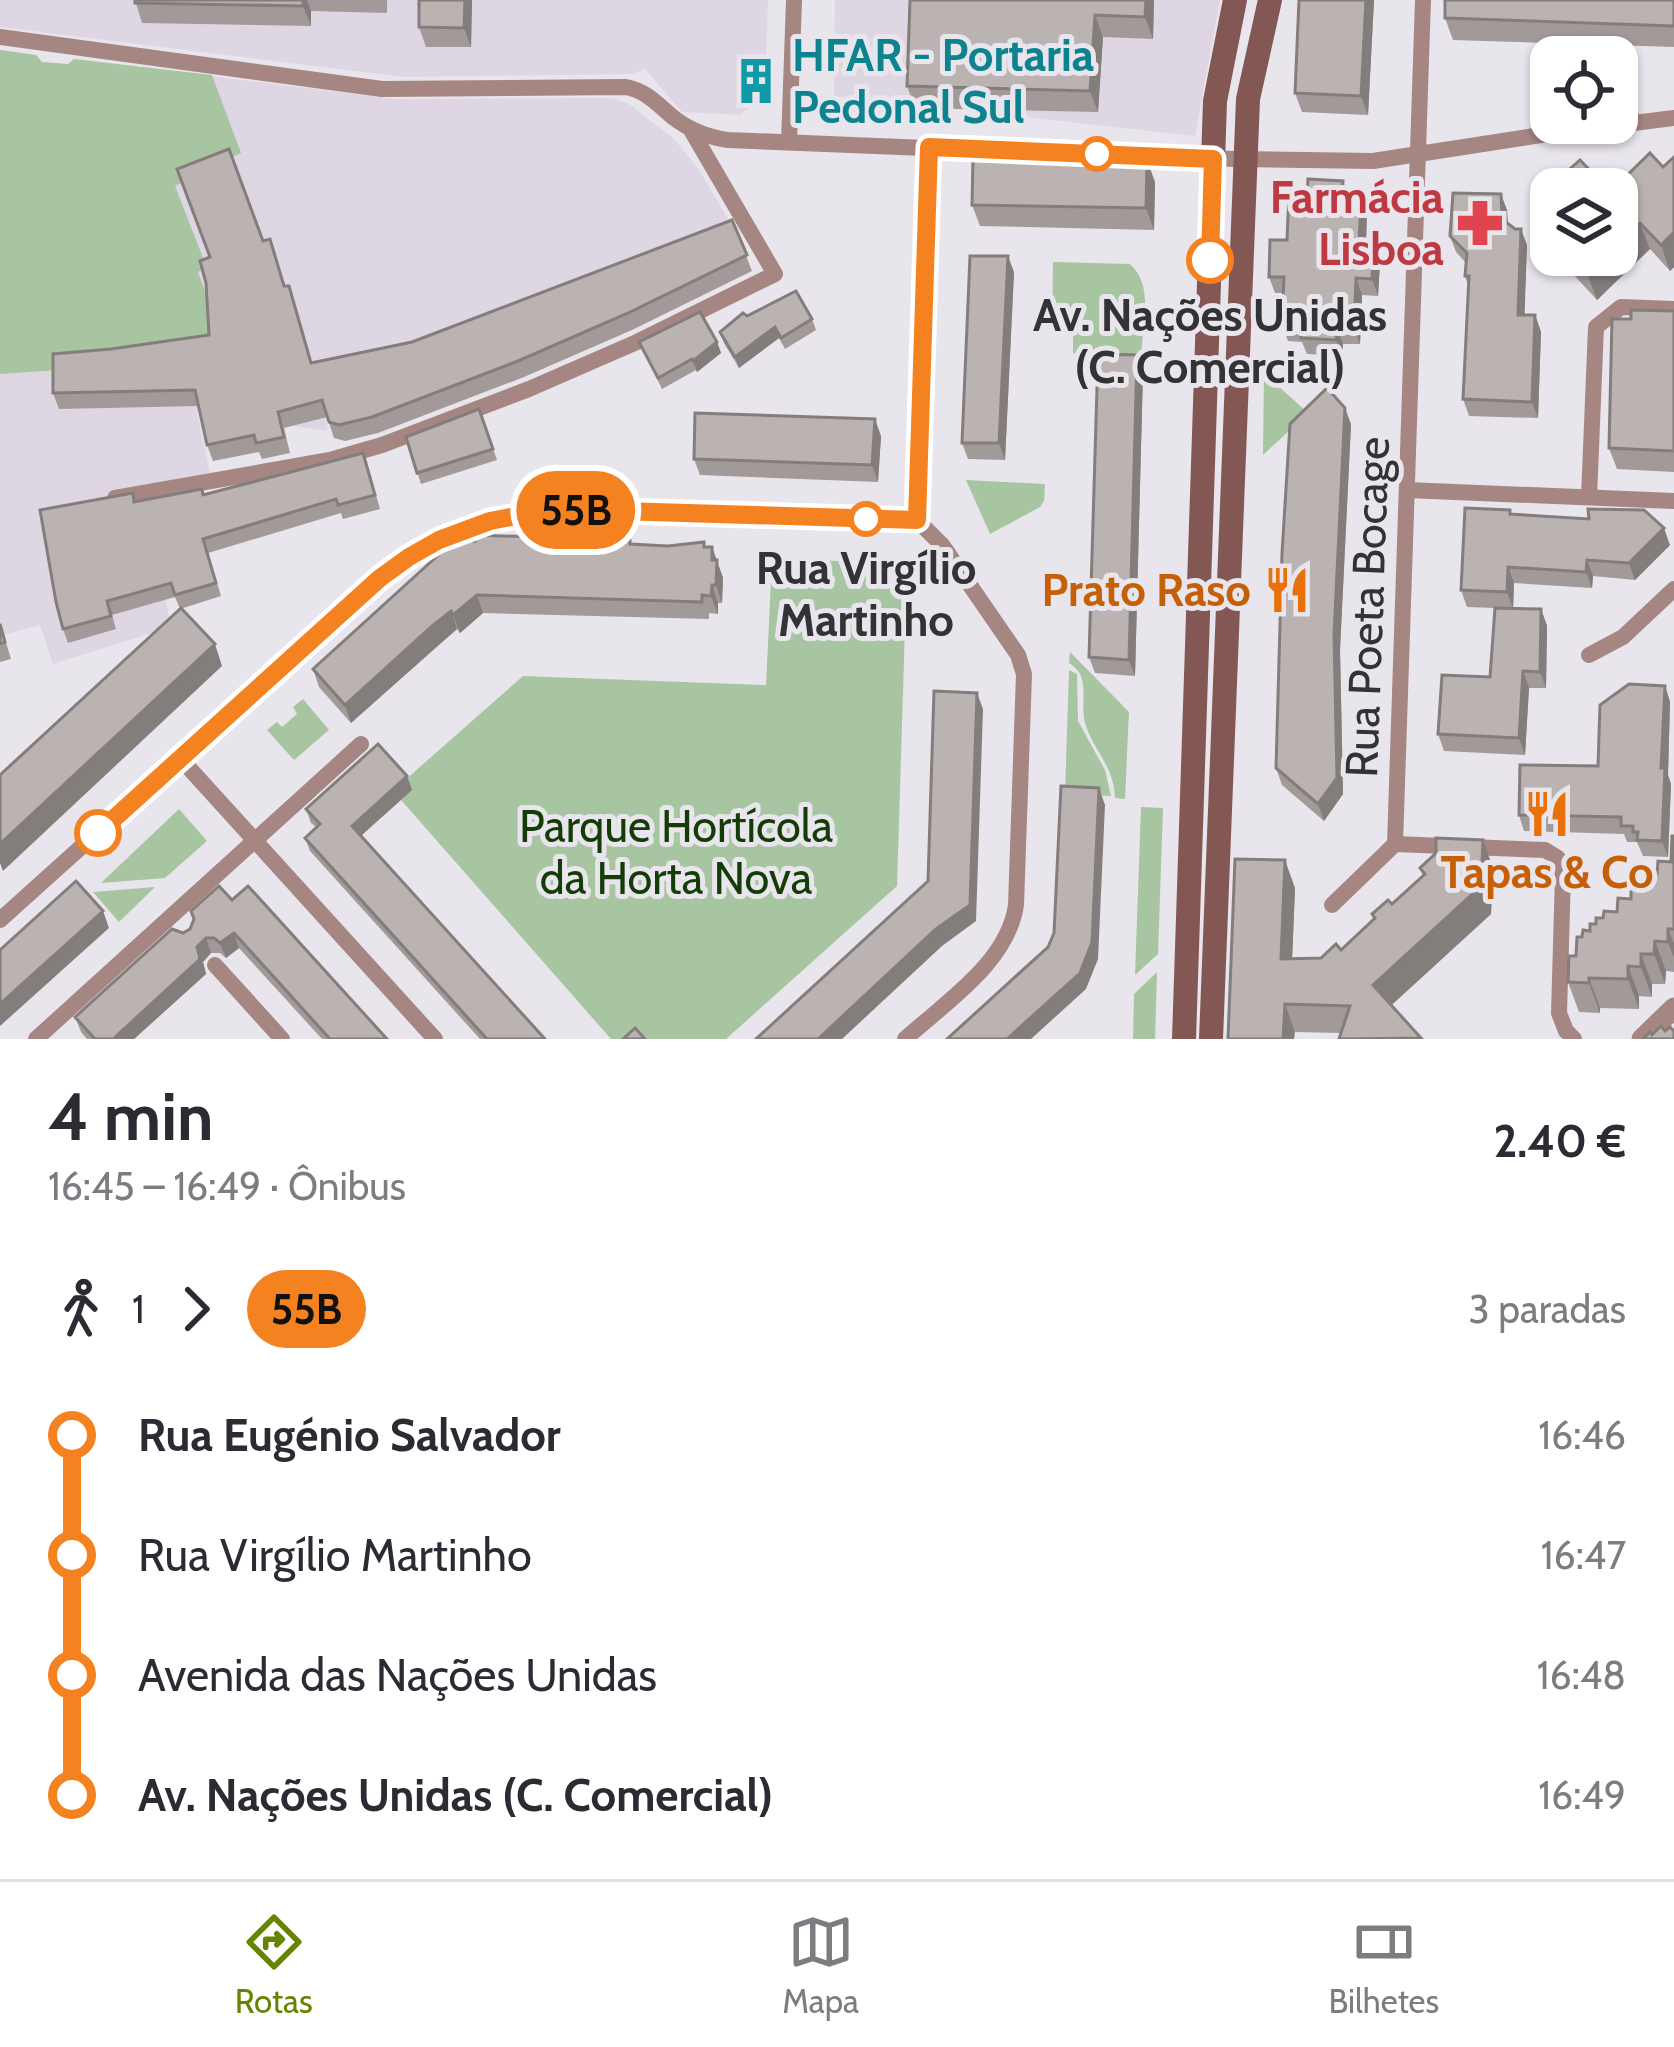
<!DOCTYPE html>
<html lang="pt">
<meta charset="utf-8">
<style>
body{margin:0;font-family:Cabin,sans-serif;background:#f2f2f3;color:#2b2b33;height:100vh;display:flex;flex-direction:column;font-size:45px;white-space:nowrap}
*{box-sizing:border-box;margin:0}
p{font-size:39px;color:#7c7c81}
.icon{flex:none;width:66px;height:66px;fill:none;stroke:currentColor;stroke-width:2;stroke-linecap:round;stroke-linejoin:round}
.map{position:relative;height:1039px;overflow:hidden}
.sheet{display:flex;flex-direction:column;background:#fff;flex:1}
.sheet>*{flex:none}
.badge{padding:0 24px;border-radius:39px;font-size:42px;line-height:78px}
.controls{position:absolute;left:1530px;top:36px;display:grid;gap:24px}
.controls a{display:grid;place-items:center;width:108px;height:108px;border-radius:24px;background:#fff;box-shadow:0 3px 9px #0004;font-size:60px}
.map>.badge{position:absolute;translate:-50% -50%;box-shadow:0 0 0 6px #fff}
.legs{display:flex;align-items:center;gap:18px;height:132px;padding:0 48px;font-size:39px}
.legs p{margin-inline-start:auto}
.headline{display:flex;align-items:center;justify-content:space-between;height:204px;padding:0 48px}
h1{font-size:66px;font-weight:800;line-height:90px}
ul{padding:0 48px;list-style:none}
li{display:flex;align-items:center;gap:42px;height:120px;font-size:45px}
li i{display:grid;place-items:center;width:18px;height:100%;margin:0 15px;background:currentColor}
li i::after{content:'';width:30px;height:30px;margin:-15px;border:9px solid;border-radius:50%;background:#fff}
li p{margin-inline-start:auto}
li:first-child i{background:linear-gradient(#0000 50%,currentColor 0)}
li:last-child i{background:linear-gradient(currentColor 50%,#0000 0)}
.menu{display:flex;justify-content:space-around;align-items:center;height:168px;border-top:3px solid #e1e1e2;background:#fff;font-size:33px;color:#7c7c81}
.menu a{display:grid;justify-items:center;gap:6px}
.menu .current{color:#658500}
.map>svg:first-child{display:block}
.built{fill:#ded7e3}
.green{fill:#a8c5a1}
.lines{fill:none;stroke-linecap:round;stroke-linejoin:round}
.minor{stroke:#a58683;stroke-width:16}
.tertiary{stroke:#a58683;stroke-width:21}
.secondary{stroke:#835854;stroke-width:24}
.wall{fill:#a19a98}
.shaded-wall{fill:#837d7c}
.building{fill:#bbb3b1;stroke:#837d7c;stroke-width:3}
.line-1-casing{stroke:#fff;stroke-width:27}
.line-1{stroke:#f58220;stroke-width:18}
.stop-1-dot{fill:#fff;stroke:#f58220;stroke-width:6}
.labels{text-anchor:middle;stroke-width:10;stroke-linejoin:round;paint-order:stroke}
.culture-label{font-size:45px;font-weight:bold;fill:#0d838f;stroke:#e9e5ec;text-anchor:start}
.health-label{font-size:45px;font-weight:bold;fill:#be3a42;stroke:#e9e5ec;text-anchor:end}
.stop-label{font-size:45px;font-weight:bold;fill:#333234;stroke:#e9e5ec}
.food-label{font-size:45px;font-weight:bold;fill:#c56008;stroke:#e9e5ec;text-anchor:end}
.street-label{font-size:45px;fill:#333234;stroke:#e9e5ec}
.park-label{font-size:45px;fill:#133c06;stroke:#e9e5ec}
</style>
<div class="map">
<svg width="1674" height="1039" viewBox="0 0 1674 1039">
<rect width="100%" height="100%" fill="#e9e5ec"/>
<!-- built -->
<g class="built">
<path d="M0 0H768L765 94 740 115 682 112 645 69 632 74 404 77 0 27Z"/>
<path d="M835 0H1220L1195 136 834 96Z"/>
<path d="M0 50 36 55 42 62 68 64 74 59 395 99 612 98 629 104 672 137 698 168 738 236 317 381 328 431 197 412 210 473 145 487 171 627 53 664 40 625 0 636Z"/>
</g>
<!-- green -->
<g class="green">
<path d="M0 50 36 55 42 62 68 64 74 59 212 75 241 153 175 186 207 268 198 272 213 314 215 352 116 366 0 374Z"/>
<path d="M1053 262 1130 264C1154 285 1143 326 1141 356L1073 353V329L1052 328Z"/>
<path d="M1264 373 1308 413 1263 455Z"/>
<path d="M966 480 1045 484 1044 501 1040 507 990 534Z"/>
<path d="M772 559 907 563 897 886 726 1039H611L401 800 411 790 404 781 523 676 766 685Z"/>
<path d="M1070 652 1129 712 1125 799 1115 798C1114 766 1095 753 1086 726 1078 703 1093 677 1069 663Z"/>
<path d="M1069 670 1077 674 1078 721 1105 770 1111 796 1065 794Z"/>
<path d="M303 699 329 730 294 760 267 730 277 722 282 727 297 714 293 707Z"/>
<path d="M1141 807 1163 808 1158 954 1135 975Z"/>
<path d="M179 809 207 841 165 878 101 883Z"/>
<path d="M155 887 119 922 93 892Z"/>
<path d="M1157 972 1155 1039H1133L1134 994Z"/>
</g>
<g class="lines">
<!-- minor -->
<g class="minor">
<path d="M0 37 382 89 626 87C647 91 658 105 674 118 691 131 707 137 728 140L1173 158 1373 161 1554 133 1674 118"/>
<path d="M789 142 794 0"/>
<path d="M1407 490 1674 501"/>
<path d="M1589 497 1596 327 1621 307 1674 309"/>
<path d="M115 498 330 460 382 445 529 389 637 342 775 274 691 130"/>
<path d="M917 520 929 147"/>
<path d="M1589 655 1623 637 1674 589"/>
<path d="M180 758 435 1039"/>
<path d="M1395 844 1545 850 1558 858 1563 875 1559 1013 1566 1031 1574 1039"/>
<path d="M1332 905 1395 844 1423 0"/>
<path d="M0 920 380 578 409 557 439 540 490 521 553 509 917 520"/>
<path d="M215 965 282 1039"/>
<path d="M36 1039 361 744"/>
<path d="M905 1039C946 1002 1008 962 1016 905L1024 674 1018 655 943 546 917 520"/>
</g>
<!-- tertiary -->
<path class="tertiary" d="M1642 1039 1674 1008"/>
<!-- secondary -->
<g class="secondary">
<path d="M1184 1039 1215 101 1235 0"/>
<path d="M1211 1039 1248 99 1270 0"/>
</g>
</g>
<!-- wall -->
<g class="wall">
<path d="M135 0H387V13L311 11V26L142 23Z"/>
<path d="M419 0H472L471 47H426L419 27Z"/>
<path d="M910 0H1154L1153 39 1103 37 1098 112 915 108 907 86Z"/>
<path d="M1299 0H1374L1368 115 1302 112 1295 93Z"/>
<path d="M1674 0V47L1453 40 1445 18Z"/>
<path d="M764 65 766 70 765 88H747L745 83Z"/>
<path d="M1674 157V267L1670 271 1650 249 1597 300 1561 261 1559 255H1617L1663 167Z"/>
<path d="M1343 181 1349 197H1361L1367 214 1366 246H1374L1380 263 1378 296 1362 295 1360 344H1343L1342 356 1307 354 1302 342 1288 341 1282 325 1283 293H1275L1269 277 1307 194Z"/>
<path d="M1155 182 1154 230 980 226 972 205Z"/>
<path d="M1507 210 1508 223 1527 245 1524 315H1535L1541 332 1538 418 1469 416 1463 399 1468 285 1465 276 1466 263 1456 252 1450 236Z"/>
<path d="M732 220 752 271 632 330 524 377 378 433 345 441 334 438 327 417 284 428 290 453 262 459 259 452 213 461 207 445 198 406 59 409 53 393 111 349 209 335 206 283 263 241 275 256 285 286H289L312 363 412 342Z"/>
<path d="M1014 272 1005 460 968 459 962 443Z"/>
<path d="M1674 311V472L1617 469 1609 448 1631 319Z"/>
<path d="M747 316 812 319 816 330 785 349 779 338 739 368 724 343 720 332Z"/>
<path d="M639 342H717L721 353 697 372 696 370 662 389Z"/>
<path d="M1143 372 1135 676 1095 673 1089 657Z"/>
<path d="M479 409 497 460 421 484 406 437Z"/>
<path d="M1351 424 1340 650 1343 794 1324 821 1282 785 1276 768Z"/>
<path d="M881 436 878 482 700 475 694 459Z"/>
<path d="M368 467 380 509 343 519 341 513 208 553 221 596 180 609 175 597 112 615 116 629 68 643 63 629 133 493 136 502 204 495Z"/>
<path d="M1512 514 1589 519 1670 545 1635 580 1593 576 1592 588 1514 583 1513 608 1541 609 1547 626 1546 688H1529L1525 755 1444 751 1438 734 1490 677 1495 608 1467 607 1461 590Z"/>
<path d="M456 539 668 546 704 542 705 547H712L723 578 722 603H718V614L709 613V619L483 613 460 633 457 629 438 645 351 723 319 687 313 669Z"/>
<path d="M0 623 11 659 0 662Z"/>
<path d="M1665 686 1670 702 1668 775 1671 784 1668 857 1643 856 1637 842H1627L1624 834 1524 831 1519 815 1598 766Z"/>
<path d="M407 776 412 790 361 836 545 1039H480L310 851 305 838 316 827 311 823 306 809Z"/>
<path d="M1674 836V972L1666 971 1665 984H1652V997L1639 996V1009L1600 1008V1013L1579 1012 1568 982 1582 937 1603 918 1617 912 1671 862Z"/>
<path d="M1420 868H1493L1491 914 1391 1005 1421 1039H1339L1341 1033 1295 1032 1228 1039 1295 888 1292 959 1321 958 1341 950 1374 920 1372 914 1392 904 1423 876Z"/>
<path d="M232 900 387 1039H322L239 948 226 958 220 953H211L203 962 206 974 134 1039H87L81 1032 75 1017 183 933Z"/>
</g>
<!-- shaded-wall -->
<g class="shaded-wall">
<path d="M303 0H307L311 11V26L303 6Z"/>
<path d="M465 0H472L471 47 464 28Z"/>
<path d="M1146 0H1154L1153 39 1145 17Z"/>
<path d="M1366 0H1374L1368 115 1361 96Z"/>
<path d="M1095 15 1103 37 1098 112 1090 91Z"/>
<path d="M1147 160 1155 182 1154 230 1146 208Z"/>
<path d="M1501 194 1507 210 1508 235 1502 219Z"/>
<path d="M1361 197 1367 214 1365 262 1359 246Z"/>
<path d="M1640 223 1650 249 1597 300 1587 273 1606 255H1617V245Z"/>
<path d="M1521 229 1527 245 1524 331 1518 315Z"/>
<path d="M1674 232V267L1670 271 1661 245Z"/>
<path d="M1374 246 1380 263 1378 296 1372 279Z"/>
<path d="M1008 256 1014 272 1005 460 999 443Z"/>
<path d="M1356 278 1362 295 1360 344 1354 328Z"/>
<path d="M1535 315 1541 332 1538 418 1532 402Z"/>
<path d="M775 327 779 338 739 368 735 357Z"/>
<path d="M1337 327 1343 344 1342 356 1336 340Z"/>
<path d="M717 342 721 353 697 372 693 361Z"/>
<path d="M1137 355 1143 372 1135 676 1129 660Z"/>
<path d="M1345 408 1351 424 1340 650 1343 794 1324 821 1318 804 1334 634Z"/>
<path d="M875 419 881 436 878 482 872 465Z"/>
<path d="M1664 528 1670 545 1635 580 1629 563Z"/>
<path d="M712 547 723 578 722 603 716 585Z"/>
<path d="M1587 560 1593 576 1592 588 1586 572Z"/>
<path d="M1508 567 1514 583 1513 609 1507 592Z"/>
<path d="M712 585 718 603V614L711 596Z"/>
<path d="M477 595 483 613 460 633 453 615Z"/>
<path d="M1541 609 1547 626 1546 688 1540 672Z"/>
<path d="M451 611 457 629 351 723 345 705Z"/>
<path d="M215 644 222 666 3 871 0 863V844Z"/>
<path d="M1523 671 1529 688 1525 755 1519 738Z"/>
<path d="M1665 686 1670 702 1668 775 1671 784 1668 857 1662 841 1661 768Z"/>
<path d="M977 693 983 709 976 921 942 946 842 1039H818L936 929Z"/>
<path d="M407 776 412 790 357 839 352 826Z"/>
<path d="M1099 788 1105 805 1098 959 1086 989 1031 1039H1007L1080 973Z"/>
<path d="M1483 840 1493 868 1491 914 1383 1013 1373 985Z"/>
<path d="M1285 860 1295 888 1291 987 1281 959Z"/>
<path d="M103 911 109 928 0 1026V1004Z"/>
<path d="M1668 929 1674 944V958L1668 942Z"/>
<path d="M234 933 239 948 226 958 220 943Z"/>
<path d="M206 938 211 953 203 962 206 974 134 1039H113Z"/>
<path d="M1655 941 1666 971 1665 984 1654 954Z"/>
<path d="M1641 954 1652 984V997L1641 967Z"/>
<path d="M1628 966 1639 996V1009L1628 979Z"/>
<path d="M1589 978 1600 1008V1013L1589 983Z"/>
<path d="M1285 1004 1295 1032 1294 1039H1283Z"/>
</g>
<!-- building -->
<g class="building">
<path d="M135 0H303V6L135 3Z"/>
<path d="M419 0H465L464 28 419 27Z"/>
<path d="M910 0H1146L1145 17 1095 15 1090 91 907 86Z"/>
<path d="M1299 0H1366L1361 96 1295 93Z"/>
<path d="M1445 0H1674V26L1445 18Z"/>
<path d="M745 64 764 65 763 83H745Z"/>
<path d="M229 149 263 241 270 239 284 286H289L311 363 412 342 732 220 747 255 626 314 518 361 372 417 339 425 329 422 322 400 278 412 284 437 261 442 256 443 254 435 207 445 195 390 53 393V354L111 349 209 335 206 283 200 261 210 257 177 169Z"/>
<path d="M1650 153 1663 167 1674 157V232L1661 245 1640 223 1617 245V189H1613Z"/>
<path d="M973 157 1147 160 1146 208 972 205Z"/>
<path d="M1580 160 1608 189H1553V184Z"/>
<path d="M1308 179 1343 181 1342 196 1361 197 1359 246H1374L1372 279 1356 278 1354 328 1337 327 1336 340 1301 338V326L1282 325 1284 277H1269L1270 240H1287L1289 193 1307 194Z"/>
<path d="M1453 193 1501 194 1502 219 1515 229H1521L1518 315H1535L1532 402 1463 399 1469 276H1465L1467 253 1450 236Z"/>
<path d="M1570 255H1606L1587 273Z"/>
<path d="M970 256H1008L999 443H962Z"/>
<path d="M796 291 812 319 781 338 775 327 735 357 720 332 743 313 747 316Z"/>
<path d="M1631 310 1674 311V451L1609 448 1612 319H1631Z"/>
<path d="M700 312 717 342 693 361 692 359 658 378 639 342Z"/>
<path d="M1098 354 1137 355 1129 660 1089 657Z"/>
<path d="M1327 388 1345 408 1334 634 1337 778 1318 804 1276 768 1282 553 1290 424Z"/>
<path d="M479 409 493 449 417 473 406 437Z"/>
<path d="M695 413 875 419 872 465 694 459Z"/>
<path d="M363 453 375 495 338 505 336 499 203 539 216 583 175 595 171 583 107 601 111 616 63 629 56 602 40 510 133 493 134 502 202 489 203 495Z"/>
<path d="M1465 508 1510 510V514L1589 519 1588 509 1644 510 1664 528 1629 563 1587 560 1586 572 1508 567 1507 592 1461 590Z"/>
<path d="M475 535 630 540V544L668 546 704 542V547H712V560H717L716 585H712L711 596 702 595V602L477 595 453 615 451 611 431 627 345 705 313 669 456 539 475 541Z"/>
<path d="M181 608 215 644 0 844V775Z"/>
<path d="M1495 608 1541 609 1540 672 1523 671 1519 738 1438 734 1442 675 1490 677Z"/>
<path d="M0 624 5 642 0 644Z"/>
<path d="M1629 684 1665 686 1661 768H1665L1662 841 1637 840 1638 832H1633V826H1621V817L1519 815 1520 765 1598 766 1600 705Z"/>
<path d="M934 691 977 693 970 905 936 929 818 1039H756L928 881Z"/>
<path d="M378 744 407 776 352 826 545 1039H487L305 838 320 824 306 809Z"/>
<path d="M1061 786 1099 788 1092 942 1080 973 1007 1039H947L1048 947 1054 933Z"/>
<path d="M1672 836H1674V929H1668V942L1655 941 1654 954H1641V967L1628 966V979L1589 978V983L1568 982 1569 956H1576L1577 937H1582L1583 930 1590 931V924H1596V918H1603L1604 911 1617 912 1618 898 1631 899V887H1644L1645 874H1657L1658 861 1671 862Z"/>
<path d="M1436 838 1483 840 1481 886 1373 985 1421 1038 1339 1039 1350 1006 1285 1004 1283 1039H1228L1235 859 1285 860 1281 959 1321 958 1336 944 1341 950 1375 918 1372 914 1388 900 1392 904 1425 874 1420 868 1436 853Z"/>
<path d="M76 881 103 911 0 1004V950Z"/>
<path d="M219 886 232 900 248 886 387 1039H330L234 933 220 943 214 938H206L197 947 200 959 113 1039H95L75 1017 172 929 183 933 190 929 194 919 191 911Z"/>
<path d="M1661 1026 1665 1031 1670 1027 1674 1031V1039H1643L1650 1032 1652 1035Z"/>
<path d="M635 1028 645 1039H623Z"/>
</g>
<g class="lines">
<defs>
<path id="line-1" d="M98 833 380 578 409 557 439 540 490 521 553 509 917 520 929 147 1213 159 1210 260"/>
</defs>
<!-- line-1 casing -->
<use href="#line-1" class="line-1-casing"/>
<!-- line-1 -->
<use href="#line-1" class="line-1"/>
</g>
<!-- icons -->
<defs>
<symbol id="building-bare" viewBox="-9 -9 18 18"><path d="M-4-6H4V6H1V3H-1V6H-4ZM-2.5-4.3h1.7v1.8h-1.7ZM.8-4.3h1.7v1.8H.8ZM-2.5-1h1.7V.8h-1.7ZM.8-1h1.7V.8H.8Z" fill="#0f9aa8" stroke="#e9e5ec" stroke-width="2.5" paint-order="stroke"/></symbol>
<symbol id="pharmacy-bare" viewBox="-9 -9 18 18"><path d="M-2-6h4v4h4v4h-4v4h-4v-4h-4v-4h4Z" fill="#e0444e" stroke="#e9e5ec" stroke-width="2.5" paint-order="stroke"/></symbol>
<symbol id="restaurant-bare" viewBox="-9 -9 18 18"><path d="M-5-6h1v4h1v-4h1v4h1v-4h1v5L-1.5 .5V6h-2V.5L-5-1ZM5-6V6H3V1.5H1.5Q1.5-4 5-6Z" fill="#e8710a" stroke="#e9e5ec" stroke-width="2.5" paint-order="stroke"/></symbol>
</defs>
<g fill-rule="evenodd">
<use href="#building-bare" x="723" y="48" width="66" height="66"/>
<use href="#pharmacy-bare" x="1447" y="190" width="66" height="66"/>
<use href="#restaurant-bare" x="1254" y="557" width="66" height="66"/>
<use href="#restaurant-bare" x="1514" y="781" width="66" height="66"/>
</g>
<!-- markers -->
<g class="stop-1-dot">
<circle cx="1097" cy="154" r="15"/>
<circle cx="1210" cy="260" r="21"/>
<circle cx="866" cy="519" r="15"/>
<circle cx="98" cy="833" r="21"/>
</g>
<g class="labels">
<!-- culture labels -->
<g class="culture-label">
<text x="792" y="71">HFAR - Portaria<tspan x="792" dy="52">Pedonal Sul</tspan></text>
</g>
<!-- health labels -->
<g class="health-label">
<text x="1444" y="213">Farmácia<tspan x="1444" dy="52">Lisboa</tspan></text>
</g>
<!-- stop labels -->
<g class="stop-label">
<text x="1210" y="331">Av. Nações Unidas<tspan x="1210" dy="52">(C. Comercial)</tspan></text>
<text x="866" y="584">Rua Virgílio<tspan x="866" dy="52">Martinho</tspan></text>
</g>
<!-- food labels -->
<g class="food-label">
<text x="1251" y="606">Prato Raso</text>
<text x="1547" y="888" text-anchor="middle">Tapas &amp; Co</text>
</g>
<!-- street labels -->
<g class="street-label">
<text transform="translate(1367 607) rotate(-88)" y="16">Rua Poeta Bocage</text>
</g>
<!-- park labels -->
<g class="park-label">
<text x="676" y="842">Parque Hortícola<tspan x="676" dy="52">da Horta Nova</tspan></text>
</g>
</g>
</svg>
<div class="controls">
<a><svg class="icon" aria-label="locate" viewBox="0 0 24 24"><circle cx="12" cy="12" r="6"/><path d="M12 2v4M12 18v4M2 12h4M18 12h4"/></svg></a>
<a><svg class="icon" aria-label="layers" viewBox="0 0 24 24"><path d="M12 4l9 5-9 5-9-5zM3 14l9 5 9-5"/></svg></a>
</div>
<b class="badge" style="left:576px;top:510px;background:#f58220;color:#111">55B</b>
</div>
<section class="sheet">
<div class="headline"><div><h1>4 min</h1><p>16:45 – 16:49 · Ônibus</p></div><b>2.40 €</b></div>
<div class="legs"><svg class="icon" aria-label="walk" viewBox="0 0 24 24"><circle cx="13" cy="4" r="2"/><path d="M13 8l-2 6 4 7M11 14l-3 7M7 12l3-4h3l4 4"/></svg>1<svg class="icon" aria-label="forward" viewBox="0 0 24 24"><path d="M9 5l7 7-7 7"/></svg><b class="badge" style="background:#f58220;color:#111">55B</b><p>3 paradas</p></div>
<ul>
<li><i style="color:#f58220"></i><b>Rua Eugénio Salvador</b><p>16:46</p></li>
<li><i style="color:#f58220"></i><span>Rua Virgílio Martinho</span><p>16:47</p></li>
<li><i style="color:#f58220"></i><span>Avenida das Nações Unidas</span><p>16:48</p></li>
<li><i style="color:#f58220"></i><b>Av. Nações Unidas (C. Comercial)</b><p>16:49</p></li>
</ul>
</section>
<nav class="menu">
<a class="current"><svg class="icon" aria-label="directions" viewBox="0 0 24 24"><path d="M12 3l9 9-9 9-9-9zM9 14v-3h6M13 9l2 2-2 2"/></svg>Rotas</a>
<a><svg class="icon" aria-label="map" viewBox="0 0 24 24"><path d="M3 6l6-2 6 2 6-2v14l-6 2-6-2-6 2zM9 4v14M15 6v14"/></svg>Mapa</a>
<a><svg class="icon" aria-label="tickets" viewBox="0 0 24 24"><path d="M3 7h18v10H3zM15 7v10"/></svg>Bilhetes</a>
</nav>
